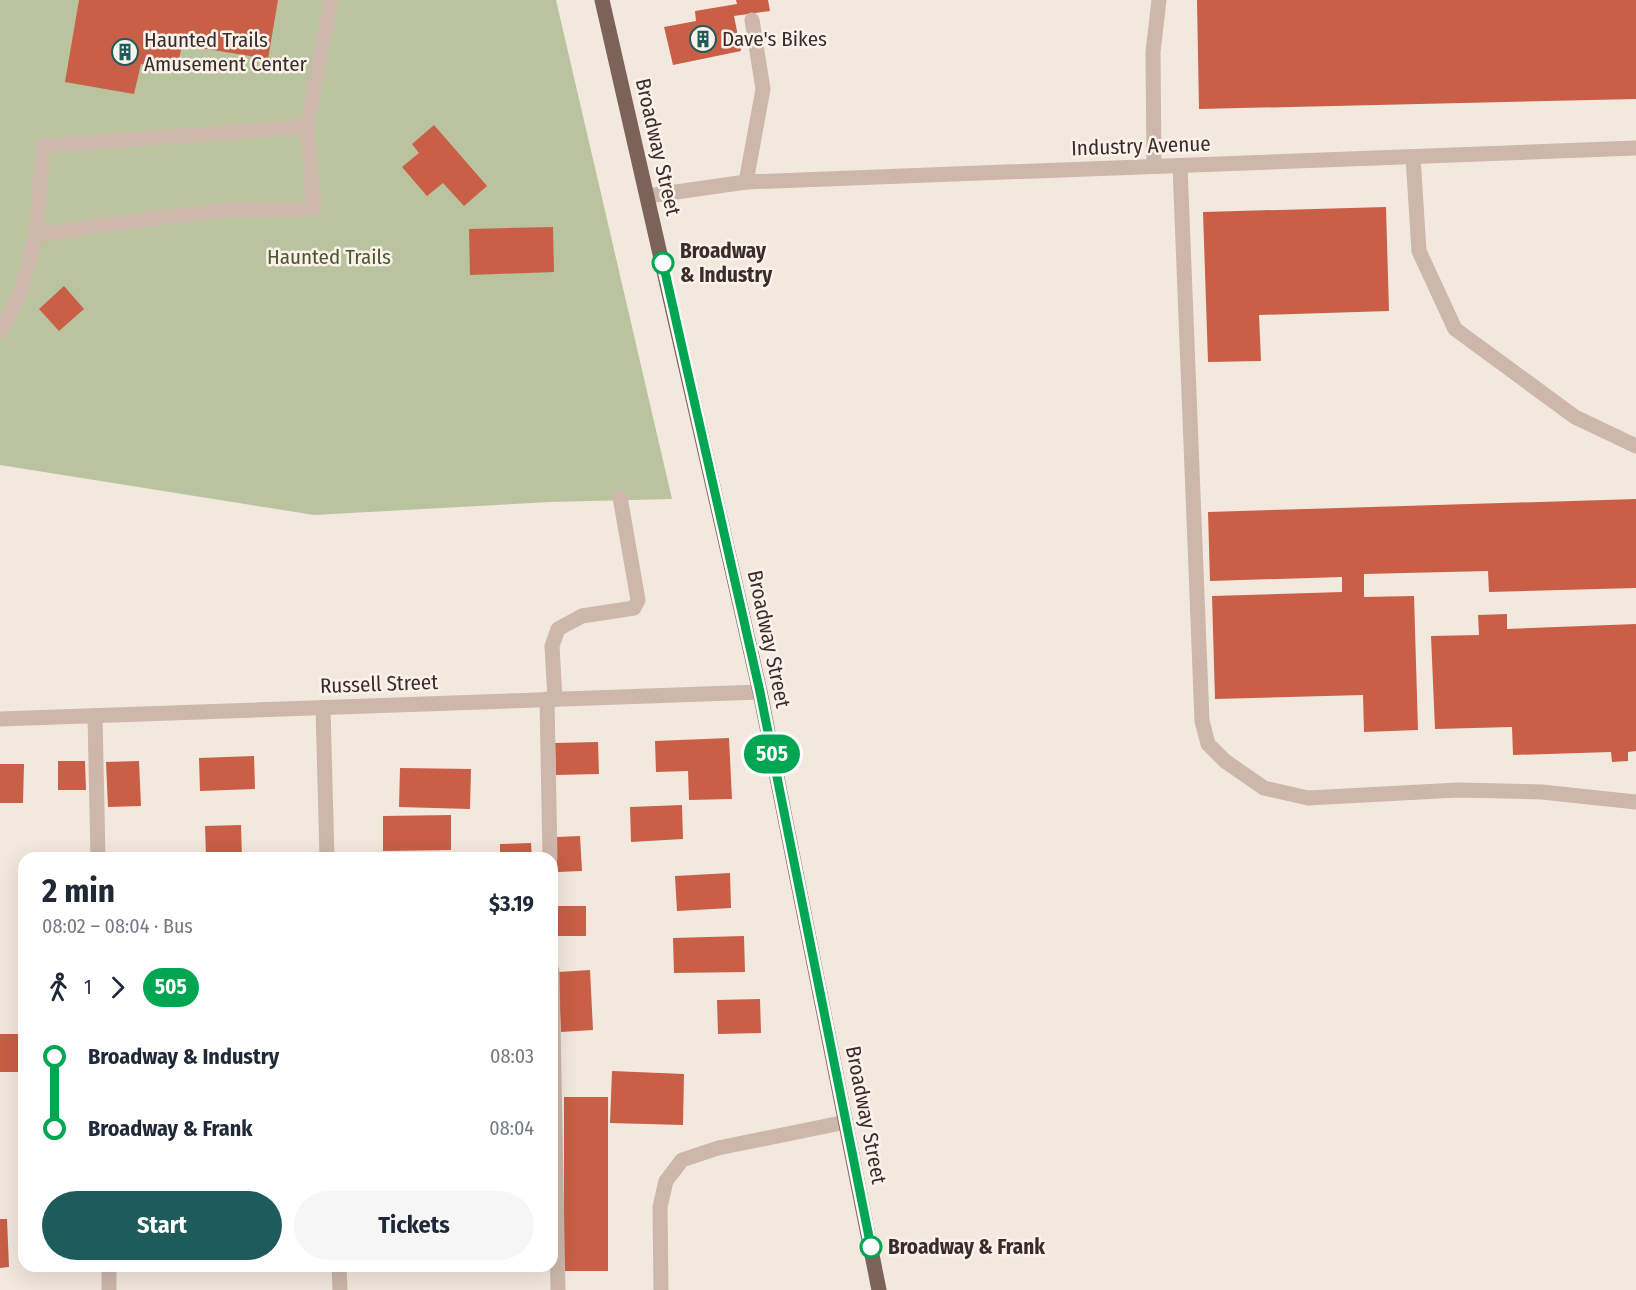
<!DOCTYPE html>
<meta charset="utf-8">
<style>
body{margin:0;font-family:"Fira Sans Condensed",sans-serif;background:#f6f6f7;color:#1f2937;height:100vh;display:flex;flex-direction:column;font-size:22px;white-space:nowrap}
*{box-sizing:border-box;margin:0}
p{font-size:20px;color:#747a83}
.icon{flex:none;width:33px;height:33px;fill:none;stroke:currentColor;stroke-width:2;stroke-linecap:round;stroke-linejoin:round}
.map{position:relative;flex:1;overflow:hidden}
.panel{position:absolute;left:18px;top:852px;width:540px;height:420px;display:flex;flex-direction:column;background:#fff;border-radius:18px;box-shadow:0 6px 24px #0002}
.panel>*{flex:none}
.badge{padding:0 12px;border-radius:20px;font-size:21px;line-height:39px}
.map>.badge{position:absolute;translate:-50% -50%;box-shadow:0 0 0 3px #fff}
.legs{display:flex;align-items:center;gap:9px;height:66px;padding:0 24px;font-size:20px}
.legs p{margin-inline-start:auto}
.head{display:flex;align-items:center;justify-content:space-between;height:102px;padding:0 24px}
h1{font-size:33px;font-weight:700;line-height:45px}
.button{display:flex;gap:12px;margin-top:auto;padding:12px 24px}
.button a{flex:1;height:69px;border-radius:36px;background:#1e5c5c;color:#fff;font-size:24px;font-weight:700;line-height:69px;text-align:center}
.button a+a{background:#f6f6f7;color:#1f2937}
ul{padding:0 24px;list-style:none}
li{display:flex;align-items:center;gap:21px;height:72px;font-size:22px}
li i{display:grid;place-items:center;width:9px;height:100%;margin:0 8px;background:currentColor}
li i::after{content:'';width:15px;height:15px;margin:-8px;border:4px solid;border-radius:50%;background:#fff}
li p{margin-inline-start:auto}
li:first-child i{background:linear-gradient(#0000 50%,currentColor 0)}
li:last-child i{background:linear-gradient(currentColor 50%,#0000 0)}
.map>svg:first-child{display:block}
.green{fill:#b9c39e}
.building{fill:#c95f47}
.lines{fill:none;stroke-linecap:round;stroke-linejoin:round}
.minor{stroke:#ccb7aa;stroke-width:15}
.major{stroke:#7c635a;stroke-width:15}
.line-1-casing{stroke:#fff;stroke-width:14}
.line-1{stroke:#00a651;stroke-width:9}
.stop-1-dot{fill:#fff;stroke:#00a651;stroke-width:3}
.labels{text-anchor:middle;stroke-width:5;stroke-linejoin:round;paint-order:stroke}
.poi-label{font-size:21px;fill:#392d29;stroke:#fbf3eb;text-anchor:start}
.street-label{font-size:21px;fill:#392d29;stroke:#fbf3eb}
.stop-label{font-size:21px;font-weight:bold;fill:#392d29;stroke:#fbf3eb;text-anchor:start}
.park-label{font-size:21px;fill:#4b582c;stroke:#fbf3eb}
</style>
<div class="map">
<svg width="1636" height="1290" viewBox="0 0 1636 1290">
<rect width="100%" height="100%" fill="#f3e8de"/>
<!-- green -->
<path class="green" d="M0 0H556L672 499 550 502 314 515 0 465Z"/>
<!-- building -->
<g class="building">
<path d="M79 0H278L268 59 182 45 177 69 141 64 134 94 65 82Z"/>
<path d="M736 0H768L770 11 734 16 741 51 673 65 664 27 696 21 695 11 737 4Z"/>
<path d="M1197 0H1636V99L1199 109Z"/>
<path d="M434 125 487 186 464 206 443 183 427 196 402 167 419 153 412 144Z"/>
<path d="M1386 207 1389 311 1259 315 1261 361 1208 362 1203 212Z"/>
<path d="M553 227 554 272 470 275 469 229Z"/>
<path d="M64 286 84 309 59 331 39 309Z"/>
<path d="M1636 499V588L1489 592 1488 571 1364 574V597L1414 596 1418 730 1364 732 1363 695 1215 699 1212 596 1342 592V577L1210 581 1208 512Z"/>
<path d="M1507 614V629L1636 624V751L1628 752V761L1612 762 1611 752 1513 755 1512 727 1435 729 1431 636 1479 635 1478 615Z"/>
<path d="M729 738 732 799 689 800 688 771 656 772 655 741Z"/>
<path d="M598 742 599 774 556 775 555 743Z"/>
<path d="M254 756 255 789 200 791 199 758Z"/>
<path d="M58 761H85L86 790H58Z"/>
<path d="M139 761 141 806 108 807 106 762Z"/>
<path d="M0 764H24L23 803H0Z"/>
<path d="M400 768 471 769 470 809 399 807Z"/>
<path d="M682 805 683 839 631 842 630 807Z"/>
<path d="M451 815V850L383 851V816Z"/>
<path d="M241 825 242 858H206L205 826Z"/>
<path d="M580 836 582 871 557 872 556 837Z"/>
<path d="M531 843 532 858H500V844Z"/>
<path d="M730 873 731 908 677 911 675 876Z"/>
<rect x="557" y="906" width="29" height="30"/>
<path d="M744 936 745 972 674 973 673 938Z"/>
<path d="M590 970 593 1030 561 1032 558 972Z"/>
<path d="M760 999 761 1033 718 1034 717 1000Z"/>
<path d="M0 1034H19L20 1072H0Z"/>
<path d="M612 1071 684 1074 683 1125 610 1123Z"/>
<rect x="564" y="1097" width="44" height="174"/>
<path d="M0 1219H7L9 1267 0 1268Z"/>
</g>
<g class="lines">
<!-- minor -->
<g class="minor">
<path d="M1413 157 1419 251 1455 329 1575 417 1636 446"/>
<path d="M1154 166 1153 52 1159 0"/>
<path d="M1180 166 1202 721 1208 744 1225 761 1264 788 1308 798 1458 790 1542 792 1636 802"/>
<path d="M746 182 763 89 752 20"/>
<path d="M648 196 746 182 1636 148"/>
<path d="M36 236 102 225 226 210 314 209 307 127"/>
<path d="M0 331 20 294 36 236 43 146 307 127 331 0"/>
<path d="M547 699 550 858"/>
<path d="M555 699 552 646 558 629 582 616 634 608 638 600 620 497"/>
<path d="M323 708 327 858"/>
<path d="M95 716 98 858"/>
<path d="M0 719 760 692"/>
<path d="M552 971 558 1290"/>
<path d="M109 1266V1290"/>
<path d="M339 1266 340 1290"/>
<path d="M661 1290 660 1207 666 1181 682 1160 718 1148 846 1122"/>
</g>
<!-- major -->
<path class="major" d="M602 0 760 692 879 1290"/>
</g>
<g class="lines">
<defs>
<path id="line-1" d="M663 263 760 692 871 1247"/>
</defs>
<!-- line-1 casing -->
<use href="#line-1" class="line-1-casing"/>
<!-- line-1 -->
<use href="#line-1" class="line-1"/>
</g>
<!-- icons -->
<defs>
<symbol id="building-ring" viewBox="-11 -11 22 22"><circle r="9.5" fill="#fbf3eb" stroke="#1e5c5c" stroke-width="1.5"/><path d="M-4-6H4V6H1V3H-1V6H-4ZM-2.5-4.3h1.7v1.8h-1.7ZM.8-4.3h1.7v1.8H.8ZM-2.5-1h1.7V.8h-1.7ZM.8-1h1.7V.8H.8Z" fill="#1e5c5c"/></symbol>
</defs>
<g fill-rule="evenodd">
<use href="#building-ring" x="688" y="24" width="30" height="30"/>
<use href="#building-ring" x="110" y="37" width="30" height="30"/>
</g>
<!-- markers -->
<g class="stop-1-dot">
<circle cx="663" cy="263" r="10"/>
<circle cx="871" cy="1247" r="10"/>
</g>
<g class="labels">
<!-- poi labels -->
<g class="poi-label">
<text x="722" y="46">Dave's Bikes</text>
<text x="144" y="47">Haunted Trails<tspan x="144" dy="24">Amusement Center</tspan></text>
</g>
<!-- street labels -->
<g class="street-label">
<text transform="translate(1141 146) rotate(-2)" y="7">Industry Avenue</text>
<text transform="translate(658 147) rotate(77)" y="7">Broadway Street</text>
<text transform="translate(769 639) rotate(78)" y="7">Broadway Street</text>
<text transform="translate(379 684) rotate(-2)" y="7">Russell Street</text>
<text transform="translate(866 1115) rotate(79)" y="7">Broadway Street</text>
</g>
<!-- stop labels -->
<g class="stop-label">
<text x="680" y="258">Broadway<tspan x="680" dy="24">&amp; Industry</tspan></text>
<text x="888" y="1254">Broadway &amp; Frank</text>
</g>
<!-- park labels -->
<g class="park-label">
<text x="329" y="264">Haunted Trails</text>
</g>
</g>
</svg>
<b class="badge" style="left:772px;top:754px;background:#00a651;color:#fff">505</b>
<section class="panel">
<div class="head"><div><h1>2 min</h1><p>08:02 – 08:04 · Bus</p></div><b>$3.19</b></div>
<div class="legs"><svg class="icon" aria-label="walk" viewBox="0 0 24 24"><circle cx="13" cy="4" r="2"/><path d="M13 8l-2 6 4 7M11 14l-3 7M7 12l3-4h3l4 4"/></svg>1<svg class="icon" aria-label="forward" viewBox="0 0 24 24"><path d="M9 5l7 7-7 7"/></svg><b class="badge" style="background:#00a651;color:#fff">505</b></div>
<ul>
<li><i style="color:#00a651"></i><b>Broadway &amp; Industry</b><p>08:03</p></li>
<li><i style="color:#00a651"></i><b>Broadway &amp; Frank</b><p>08:04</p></li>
</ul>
<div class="button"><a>Start</a><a>Tickets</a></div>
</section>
</div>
